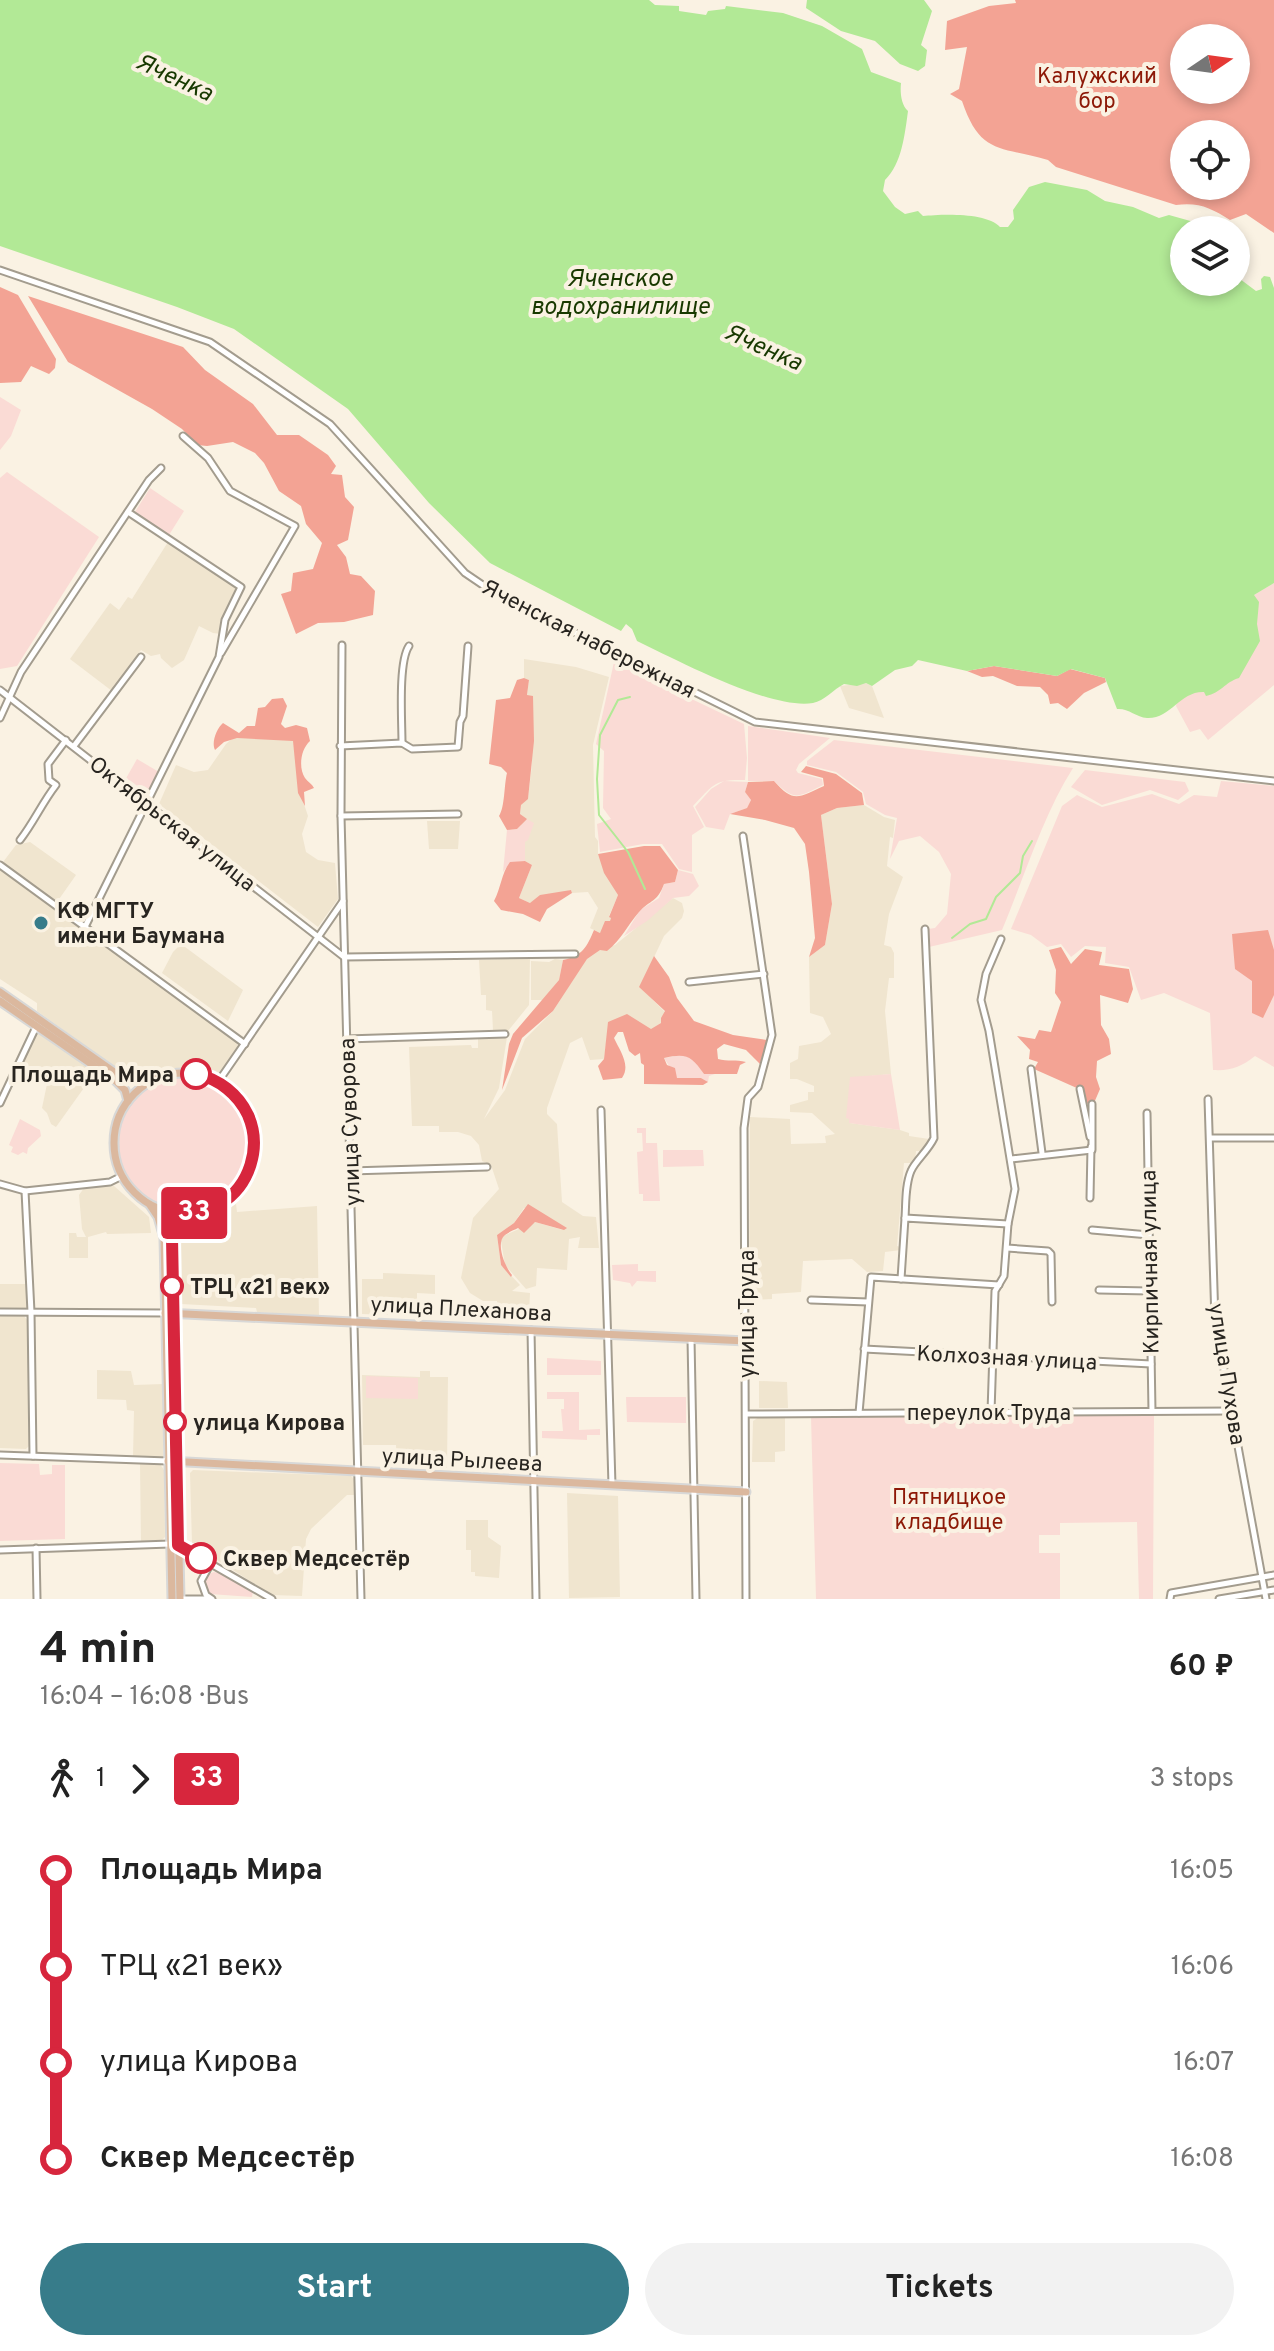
<!DOCTYPE html>
<meta charset="utf-8">
<style>
body{margin:0;font-family:Overpass,sans-serif;background:#f2f2f2;color:#222;height:100vh;display:flex;flex-direction:column;font-size:30px;white-space:nowrap}
*{box-sizing:border-box;margin:0}
p{font-size:26px;color:#767676}
.icon{flex:none;width:44px;height:44px;fill:none;stroke:currentColor;stroke-width:2;stroke-linecap:round;stroke-linejoin:round}
.map{position:relative;height:1599px;overflow:hidden}
.sheet{display:flex;flex-direction:column;background:#fff;flex:1}
.sheet>*{flex:none}
.badge{padding:0 16px;border-radius:6px;font-size:28px;line-height:52px}
.needle{width:52px;rotate:77deg}
.controls{position:absolute;left:1170px;top:24px;display:grid;gap:16px}
.controls a{display:grid;place-items:center;width:80px;height:80px;border-radius:50%;background:#fff;box-shadow:0 4px 12px #0003;font-size:40px}
.map>.badge{position:absolute;translate:-50% -50%;box-shadow:0 0 0 4px #fff}
.legs{display:flex;align-items:center;gap:12px;height:88px;padding:0 40px;font-size:26px}
.legs p{margin-inline-start:auto}
.overview{display:flex;align-items:center;justify-content:space-between;height:136px;padding:0 40px}
h1{font-size:44px;font-weight:700;line-height:60px}
.button{display:flex;gap:16px;margin-top:auto;padding:16px 40px}
.button a{flex:1;height:92px;border-radius:48px;background:#377c8a;color:#fff;font-size:32px;font-weight:700;line-height:92px;text-align:center}
.button a+a{background:#f2f2f2;color:#222}
ul{padding:0 40px;list-style:none}
li{display:flex;align-items:center;gap:28px;height:96px;font-size:30px}
li i{display:grid;place-items:center;width:12px;height:100%;margin:0 10px;background:currentColor}
li i::after{content:'';width:20px;height:20px;margin:-10px;border:6px solid;border-radius:50%;background:#fff}
li p{margin-inline-start:auto}
li:first-child i{background:linear-gradient(#0000 50%,currentColor 0)}
li:last-child i{background:linear-gradient(currentColor 50%,#0000 0)}
.map>svg:first-child{display:block}
.built{fill:#f0e5cf}
.green{fill:#fadbd5}
.forest{fill:#f3a394;fill-rule:evenodd}
.water{fill:#b2e996}
.lines{fill:none;stroke-linecap:round;stroke-linejoin:round}
.stream{stroke:#b2e996;stroke-width:2}
.minor-casing{stroke:#a39c8e;stroke-width:9}
.major-casing{stroke:#d8d8d7;stroke-width:11}
.minor{stroke:#fff;stroke-width:5}
.major{stroke:#dbb89e;stroke-width:7}
.line-1-casing{stroke:#fff;stroke-width:18}
.line-1{stroke:#d7263d;stroke-width:12}
.poi-dot{fill:#377c8a;stroke:#faf2e3;stroke-width:3}
.stop-1-dot{fill:#fff;stroke:#d7263d;stroke-width:4}
.labels{text-anchor:middle;stroke-width:8;stroke-linejoin:round;paint-order:stroke}
.park-label{font-size:22px;fill:#8d1907;stroke:#faf2e3}
.street-label{font-size:22px;fill:#282520;stroke:#faf2e3}
.poi-label{font-size:22px;font-weight:bold;fill:#282520;stroke:#faf2e3;text-anchor:start}
.stop-label{font-size:22px;font-weight:bold;fill:#282520;stroke:#faf2e3;text-anchor:start}
.water-label{font-size:24px;font-style:italic;fill:#183900;stroke:#faf2e3}
</style>
<div class="map">
<svg width="1274" height="1599" viewBox="0 0 1274 1599">
<rect width="100%" height="100%" fill="#faf2e3"/>
<!-- built -->
<g class="built">
<path d="M168 542 240 589 221 634 213 633 199 626 184 660 172 668 161 658 160 654 151 656 141 650 112 691 70 659 110 603 119 610 128 597 132 599Z"/>
<path d="M524 659 576 667 609 677 593 745 595 837 598 841V854L618 895 609 916 611 918 610 922 600 933 590 928 598 908 588 892 572 893 571 890 530 903 519 898 532 865 525 861 520 814 521 805 528 798 532 765V696H527L529 680 524 678Z"/>
<path d="M866 683 872 686 884 718 849 708 840 686Z"/>
<path d="M236 735 294 739 299 789 308 816 302 834 306 852 318 860 335 863 338 899 318 927 159 804 176 765 194 772 208 770 226 744Z"/>
<path d="M864 805 884 817 895 820 893 838 890 837 887 866 903 877 889 914 884 945 891 947 894 953V978H889L885 1011 891 1074 850 1078V1123L900 1130 909 1133V1136L929 1139 926 1151H916L915 1163H904L897 1246 901 1247V1250L885 1252 883 1271 867 1272 852 1259 803 1261 801 1292 772 1294V1299L749 1300 750 1117 790 1119 791 1144 826 1143 825 1136 835 1134 812 1113 790 1112V1105L808 1100V1092H814V1086L797 1079H790V1063L798 1059 799 1046 821 1042 831 1034 823 1017 810 1013 809 957 825 945 832 904 821 815 837 808Z"/>
<path d="M427 821H460L458 849H429Z"/>
<path d="M30 842 76 875 57 902 83 921 81 925 237 1040 238 1048 220 1072 210 1075 185 1070 140 1076 122 1072 37 1011V1003L0 979V866L16 845Z"/>
<path d="M673 898 682 903 684 911 682 918 664 936 640 987 665 1012 661 1023 651 1030 609 1022 604 1059 590 1060 582 1037 570 1043 547 1108V1114L557 1124 562 1202 583 1216 596 1217 599 1248H578L580 1237 569 1239 567 1270 537 1268 536 1286 526 1289 505 1265 501 1241 503 1236 535 1222 563 1230 524 1208 514 1223 497 1235 501 1265 520 1285 512 1291 530 1293 529 1313 497 1311V1301H483L470 1293 461 1278 473 1218 499 1189 491 1165 482 1161 479 1145 471 1136 458 1132H439V1126H412L409 1047 471 1045 472 1048H478V1038L507 1037 499 1088 484 1119 505 1090 525 1039 553 1011 587 958 600 949 615 945Z"/>
<path d="M181 944 243 990 228 1021 162 973 173 952Z"/>
<path d="M530 958 529 1005 508 1031 493 1030 492 1011 486 1010V995H481L479 960Z"/>
<path d="M555 959 563 960 559 980 543 1000H531V961L549 962Z"/>
<path d="M37 1034H41L96 1071 56 1127 51 1124 47 1113 42 1108 47 1084 20 1067Z"/>
<path d="M114 1186 149 1217 151 1233 107 1234 106 1232 88 1237V1258H69V1233H76L77 1237H86L82 1229 79 1195 84 1188Z"/>
<path d="M236 1204 237 1212 317 1206 319 1316 257 1312 256 1308 181 1304V1244L185 1228 189 1223 205 1220Z"/>
<path d="M383 1273 435 1275V1294L417 1293V1300L414 1301V1316L362 1314V1279H383Z"/>
<path d="M0 1284H26L27 1307 25 1309H0Z"/>
<path d="M0 1315H23L28 1321 29 1446 26 1449 0 1448Z"/>
<path d="M97 1370 131 1371 134 1385 163 1384V1457H133L134 1411 127 1410 126 1400 97 1399Z"/>
<path d="M420 1371H430V1377H448L447 1468 397 1465 396 1445H363L362 1375 420 1377Z"/>
<path d="M759 1381 787 1382 788 1408H759Z"/>
<path d="M785 1416V1451L775 1452V1462H752L753 1421 759 1417Z"/>
<path d="M140 1463 160 1464 164 1470 165 1537 162 1540 141 1541Z"/>
<path d="M193 1470 351 1476 354 1479V1495H347L311 1529 306 1539 302 1596 272 1595 192 1544 190 1473Z"/>
<path d="M567 1493 618 1496 620 1597 569 1598Z"/>
<path d="M466 1520H488V1537L501 1546 499 1578 475 1576V1572H471V1550H466Z"/>
</g>
<!-- green -->
<g class="green">
<path d="M0 397 21 410 11 436 0 450Z"/>
<path d="M7 472 99 537 17 666 0 669V478Z"/>
<path d="M150 488 184 511 169 535 135 512Z"/>
<path d="M1274 583V685L1208 740 1200 729 1190 732 1176 706 1177 701 1194 692 1254 595Z"/>
<path d="M614 662 744 724 747 758 745 780C714 779 713 785 693 806L704 827 692 835V872L679 869 662 844H643L600 852 597 824 611 819 603 808 604 751 596 744Z"/>
<path d="M748 726 830 738 799 764 796 770 798 773 822 779 823 785C798 797 795 802 774 781H748Z"/>
<path d="M834 740 1073 768C1043 815 1024 878 1002 930L929 947 928 929 935 928 947 914 951 874 939 852 920 836 899 841 890 859 897 818 885 815 866 804 863 792 836 772 807 765V761Z"/>
<path d="M137 759 159 772 145 798 124 782Z"/>
<path d="M1085 770 1185 782 1189 791 1178 800 1150 790 1102 805 1071 787Z"/>
<path d="M724 781 748 782 745 792 751 800 747 808 730 814 724 830 706 827 695 807 711 789Z"/>
<path d="M1221 781 1274 786V1067L1255 1056C1241 1067 1231 1071 1213 1070L1210 1013 1164 993 1141 1000 1129 967 1105 963 1106 947 1085 946 1071 957 1061 944 1047 947 1031 935 1011 929 1062 806 1077 795 1102 807 1152 794 1179 804 1194 795 1217 797Z"/>
<path d="M527 819 534 823 528 840 525 842V861L510 863 503 872 507 830 517 829Z"/>
<path d="M678 870 693 874 699 886 689 896 673 898 647 921 624 936 640 910 659 898 664 884 675 882Z"/>
<path d="M681 1055 693 1058 704 1074H715L709 1076 708 1082 701 1078H677L664 1058Z"/>
<path d="M891 1074 900 1130 849 1123V1119L846 1118 850 1077Z"/>
<circle cx="185" cy="1143" r="67"/>
<path d="M20 1119 40 1130 41 1136 28 1148 27 1154 23 1152 18 1155 11 1152 13 1147 9 1145Z"/>
<path d="M637 1128H646V1143H657L660 1201H643V1194H639L637 1152 643 1151 642 1133H637Z"/>
<path d="M663 1150H703L704 1166 663 1167Z"/>
<path d="M638 1264V1271H656V1282L637 1281 632 1287 630 1283 613 1280 612 1265Z"/>
<path d="M547 1358 601 1361V1375H547Z"/>
<path d="M366 1376 418 1378V1399L366 1398Z"/>
<path d="M547 1392H579V1430L600 1429V1435H587V1440L542 1438V1431H563L561 1409H564V1399H547Z"/>
<path d="M626 1397H686V1423L627 1422Z"/>
<path d="M1154 1415 1153 1599H1139L1137 1522 1060 1523V1535H1039V1553H1060V1599H816L811 1417Z"/>
<path d="M0 1463 39 1464 40 1475 52 1474V1465H65V1539L0 1541Z"/>
<path d="M214 1572 219 1573 253 1591 252 1597 210 1594C202 1586 202 1576 214 1572Z"/>
</g>
<!-- forest -->
<g class="forest">
<path d="M1015 0H1274V233L1246 214 1230 220C1211 208 1199 202 1176 205L1056 167 1048 160C998 146 980 154 962 101L950 94 959 89 967 47 945 50 947 21 989 6 1016 3ZM1184 38H1236V90H1184ZM1184 134H1236V186H1184Z"/>
<path d="M0 287 18 295 56 359 55 368 49 374 31 366 21 382 0 383Z"/>
<path d="M28 296 183 347 205 370 253 404 277 435H299L328 455 336 466 331 474 342 475 345 497 354 507 348 540 337 545 346 557 350 574 361 576 375 591 373 615 344 622 318 623 296 634 281 594 291 591 293 573 313 569 322 543 306 524 301 506 279 491 264 463 255 453 233 442 207 446 197 445 182 429 152 409 68 362Z"/>
<path d="M994 666 1057 676 1070 669 1105 678 1106 682 1084 693 1067 709 1058 703 1050 704 1048 695 1040 687 1017 686 993 676 982 677 967 671Z"/>
<path d="M524 678 529 680 527 695 533 696 534 741 528 799 521 805 520 814 527 819 517 829 507 830 499 816C505 807 504 785 507 773L501 767 489 764 496 700 510 698 517 680Z"/>
<path d="M283 698 287 706 281 724 285 728 296 725 307 728 310 741C301 749 298 767 305 778 308 782 312 784 314 788L304 792 305 806 298 793 293 741 237 738 224 742 215 750C211 742 217 728 223 723L239 733 247 726H255L258 708 265 707 272 699Z"/>
<path d="M806 766 836 774 862 793 864 805 837 808 821 815 832 904 825 945 809 957 815 938 809 872 805 844 794 828 765 820 730 814 747 808 751 800 745 792 748 782 774 781C794 804 799 797 824 786L823 778 801 772Z"/>
<path d="M644 846H660L678 870 675 882 664 884C657 903 651 899 639 912 627 926 622 939 607 951L600 950 587 959 553 1011 522 1038 502 1090 509 1044 513 1034 559 980 563 960C582 956 587 947 594 930L600 933 605 921H610L611 918 609 917 618 895 604 873 598 854Z"/>
<path d="M525 861 532 865 519 898 530 903 540 895 571 890 572 893 547 909 540 922 523 914 501 910 494 901C501 888 501 874 510 862Z"/>
<path d="M1268 930 1274 950V995L1263 1018 1252 1013V981L1235 969 1232 934Z"/>
<path d="M1061 947 1071 964 1085 949 1102 952 1099 965 1129 969 1133 989 1128 1003 1100 995 1101 1025 1109 1039 1111 1054 1097 1061 1096 1077 1100 1089 1094 1103 1081 1104 1079 1089 1034 1069 1038 1062 1029 1059 1030 1050 1017 1036 1035 1039 1039 1030 1051 1032 1061 1002 1055 993 1056 970 1049 950Z"/>
<path d="M654 956 669 977 677 998 694 1021 733 1035 767 1040 760 1064 746 1050 724 1044 717 1049 718 1059C727 1062 736 1059 746 1062L740 1065 737 1074H704C691 1056 687 1053 664 1058L667 1065 675 1068 677 1078H701L708 1082 703 1085 644 1084V1065L641 1063 640 1053 635 1056 629 1051 623 1032H618L614 1038C620 1051 631 1065 622 1078L603 1080 598 1066 604 1059 608 1022 627 1014 651 1029 661 1023V1018L665 1011 639 987Z"/>
<path d="M528 1204 567 1228 564 1230 535 1222 524 1233 518 1228C514 1230 509 1232 505 1235 495 1243 505 1267 512 1275L511 1277 501 1265 497 1235 514 1223Z"/>
</g>
<!-- water -->
<g class="water">
<path d="M0 0H649L655 5 679 6V11L706 15 708 11 725 9 726 6 783 13 822 26 862 49 871 72 901 83C900 92 901 105 908 111 905 133 902 164 885 180L883 191 895 207 905 214 918 211 923 216C941 214 987 212 1000 227H1008L1014 219 1013 210 1029 187 1045 182 1087 190 1105 201 1133 207 1159 218 1169 215 1194 222 1203 230H1184V282H1236V276L1256 291 1262 289 1261 279 1264 276 1270 277 1274 288V583L1254 595 1259 602 1257 624 1260 641 1239 678C1225 682 1221 693 1206 696L1204 692C1180 691 1171 719 1147 718 1136 717 1128 708 1117 709L1105 678 1071 669 1057 676 994 666 967 671 918 660 912 666 895 670 872 686 866 683 857 686 844 684C834 689 824 701 813 703 770 710 677 660 637 641L632 629 626 624 621 631 490 563 429 503 348 409 234 329 177 307 0 246Z"/>
<path d="M807 0H924L932 11 921 45 927 50 925 66 918 71 900 64 875 41 841 31 806 8Z"/>
</g>
<g class="lines">
<!-- stream -->
<g class="stream">
<path d="M630 697 618 700 600 735 597 779 599 815 628 852 645 889"/>
<path d="M952 938 970 924 986 919 996 897 1020 873 1023 856 1032 841"/>
</g>
<defs>
<g id="minor">
<path d="M0 270 210 342 330 424 465 573 493 592 755 722 1274 781"/>
<path d="M183 436 208 458 230 491 295 526 221 653"/>
<path d="M342 645 341 816 361 1599"/>
<path d="M0 690 344 957"/>
<path d="M0 718 21 672 149 480 161 468"/>
<path d="M402 743C402 721 398 662 409 646"/>
<path d="M74 746 141 657"/>
<path d="M340 746 402 743 412 749 458 747 460 722 463 716 468 646"/>
<path d="M341 816 458 814"/>
<path d="M743 836 772 1035 758 1087 748 1098 744 1128 746 1599"/>
<path d="M20 840C34 822 42 803 56 785L49 780 48 764 66 740"/>
<path d="M0 865 245 1044"/>
<path d="M85 927 219 657 225 620 241 587 128 512"/>
<path d="M345 957 575 954"/>
<path d="M689 982 764 974"/>
<path d="M346 1039 505 1034"/>
<path d="M1031 1069 1042 1153"/>
<path d="M218 1082 343 901"/>
<path d="M1080 1089 1090 1137"/>
<path d="M1208 1099 1215 1321 1266 1599"/>
<path d="M0 1103 36 1027"/>
<path d="M601 1110 612 1485"/>
<path d="M1147 1113 1152 1411"/>
<path d="M1210 1138H1274"/>
<path d="M1011 1159 1092 1150V1104"/>
<path d="M350 1171 487 1167"/>
<path d="M0 1184 25 1191 110 1182 122 1176"/>
<path d="M25 1191 31 1312 33 1456"/>
<path d="M1090 1198 1091 1147"/>
<path d="M905 1218C906 1203 905 1185 911 1171 915 1161 928 1151 934 1138L925 929"/>
<path d="M1092 1230 1149 1235"/>
<path d="M1007 1248 1048 1251 1051 1254 1052 1302"/>
<path d="M901 1279 905 1218 1008 1224"/>
<path d="M1099 1290 1149 1291"/>
<path d="M811 1300 868 1302"/>
<path d="M0 1312 165 1313"/>
<path d="M531 1330 536 1599"/>
<path d="M691 1339 696 1599"/>
<path d="M864 1349 1151 1364"/>
<path d="M991 1412 995 1291 1004 1276 1008 1224 1015 1189 989 1031 981 1000 986 974 1001 939"/>
<path d="M859 1413 871 1277 999 1285"/>
<path d="M746 1414 1232 1411"/>
<path d="M0 1455 168 1461"/>
<path d="M178 1545 272 1599"/>
<path d="M36 1548 37 1599"/>
<path d="M0 1550 170 1544"/>
<path d="M211 1563 201 1581 206 1595 212 1599"/>
<path d="M180 1599H209"/>
<path d="M1170 1599 1171 1593 1274 1575"/>
<path d="M1219 1599 1274 1590"/>
</g>
<g id="major">
<path d="M0 992 120 1076 132 1080 151 1079"/>
<path d="M0 1001 116 1081 125 1090 128 1101"/>
<circle cx="184" cy="1143" r="70"/>
<path d="M150 1205 158 1217 164 1238 172 1599"/>
<path d="M165 1313 746 1341"/>
<path d="M168 1461 746 1492"/>
<path d="M180 1599 172 1238 182 1219 190 1214"/>
</g>
</defs>
<!-- minor casing -->
<use href="#minor" class="minor-casing"/>
<!-- major casing -->
<use href="#major" class="major-casing"/>
<!-- minor -->
<use href="#minor" class="minor"/>
<!-- major -->
<use href="#major" class="major"/>
</g>
<g class="lines">
<defs>
<path id="line-1" d="M196 1074C219 1079 238 1094 248 1115 262 1147 250 1186 220 1204 194 1219 188 1206 172 1238L178 1545 201 1558"/>
</defs>
<!-- line-1 casing -->
<use href="#line-1" class="line-1-casing"/>
<!-- line-1 -->
<use href="#line-1" class="line-1"/>
</g>
<!-- markers -->
<circle class="poi-dot" cx="41" cy="923" r="8"/>
<g class="stop-1-dot">
<circle cx="196" cy="1074" r="14"/>
<circle cx="172" cy="1286" r="10"/>
<circle cx="175" cy="1422" r="10"/>
<circle cx="201" cy="1558" r="14"/>
</g>
<g class="labels">
<!-- park labels -->
<g class="park-label">
<text x="1097" y="83">Калужский<tspan x="1097" dy="25">бор</tspan></text>
<text x="949" y="1504">Пятницкое<tspan x="949" dy="25">кладбище</tspan></text>
</g>
<!-- street labels -->
<g class="street-label">
<text transform="translate(589 638) rotate(27)" y="8">Яченская набережная</text>
<text transform="translate(173 823) rotate(38)" y="8">Октябрьская улица</text>
<text transform="translate(349 1122) rotate(-92)" y="8">улица Суворова</text>
<text transform="translate(1149 1262) rotate(-91)" y="8">Кирпичная улица</text>
<text transform="translate(461 1308) rotate(3)" y="8">улица Плеханова</text>
<text transform="translate(746 1314) rotate(-90)" y="8">улица Труда</text>
<text transform="translate(1007 1357) rotate(3)" y="8">Колхозная улица</text>
<text transform="translate(1228 1374) rotate(81)" y="8">улица Пухова</text>
<text x="989" y="1420">переулок Труда</text>
<text transform="translate(462 1459) rotate(3)" y="8">улица Рылеева</text>
</g>
<!-- poi labels -->
<g class="poi-label">
<text x="57" y="918">КФ МГТУ<tspan x="57" dy="25">имени Баумана</tspan></text>
</g>
<!-- stop labels -->
<g class="stop-label">
<text x="174" y="1082" text-anchor="end">Площадь Мира</text>
<text x="190" y="1294">ТРЦ «21 век»</text>
<text x="193" y="1430">улица Кирова</text>
<text x="223" y="1566">Сквер Медсестёр</text>
</g>
<!-- water labels -->
<g class="water-label">
<text transform="translate(175 77) rotate(25)" y="8">Яченка</text>
<text x="620" y="286">Яченское<tspan x="620" dy="28">водохранилище</tspan></text>
<text transform="translate(764 347) rotate(24)" y="8">Яченка</text>
</g>
</g>
</svg>
<div class="controls">
<a><svg class="needle" viewBox="-14 -14 28 28"><path d="M0-13l5 13h-10z" fill="#e53935"/><path d="M0 13l5-13h-10z" fill="#767676"/></svg></a>
<a><svg class="icon" aria-label="locate" viewBox="0 0 24 24"><circle cx="12" cy="12" r="6"/><path d="M12 2v4M12 18v4M2 12h4M18 12h4"/></svg></a>
<a><svg class="icon" aria-label="layers" viewBox="0 0 24 24"><path d="M12 4l9 5-9 5-9-5zM3 14l9 5 9-5"/></svg></a>
</div>
<b class="badge" style="left:194px;top:1213px;background:#d7263d;color:#fff">33</b>
</div>
<section class="sheet">
<div class="overview"><div><h1>4 min</h1><p>16:04 – 16:08 · Bus</p></div><b>60 ₽</b></div>
<div class="legs"><svg class="icon" aria-label="walk" viewBox="0 0 24 24"><circle cx="13" cy="4" r="2"/><path d="M13 8l-2 6 4 7M11 14l-3 7M7 12l3-4h3l4 4"/></svg>1<svg class="icon" aria-label="forward" viewBox="0 0 24 24"><path d="M9 5l7 7-7 7"/></svg><b class="badge" style="background:#d7263d;color:#fff">33</b><p>3 stops</p></div>
<ul>
<li><i style="color:#d7263d"></i><b>Площадь Мира</b><p>16:05</p></li>
<li><i style="color:#d7263d"></i><span>ТРЦ «21 век»</span><p>16:06</p></li>
<li><i style="color:#d7263d"></i><span>улица Кирова</span><p>16:07</p></li>
<li><i style="color:#d7263d"></i><b>Сквер Медсестёр</b><p>16:08</p></li>
</ul>
<div class="button"><a>Start</a><a>Tickets</a></div>
</section>
